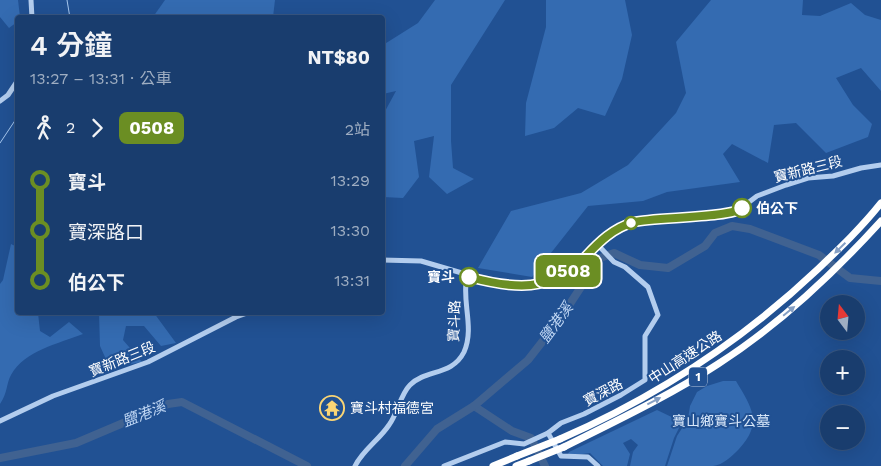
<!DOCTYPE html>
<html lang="zh-TW">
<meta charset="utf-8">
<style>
body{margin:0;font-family:"Work Sans","Noto Sans TC",sans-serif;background:#224473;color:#f1f3f6;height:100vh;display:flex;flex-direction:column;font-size:19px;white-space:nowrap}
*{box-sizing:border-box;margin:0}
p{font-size:16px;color:#9faec2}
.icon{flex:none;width:28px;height:28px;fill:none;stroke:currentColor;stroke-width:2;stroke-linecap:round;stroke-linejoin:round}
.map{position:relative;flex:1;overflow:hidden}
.sheet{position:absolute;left:15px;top:15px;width:370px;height:300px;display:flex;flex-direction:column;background:#193d6e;border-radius:5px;box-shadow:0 5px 20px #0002,0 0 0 1px #375681}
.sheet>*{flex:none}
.badge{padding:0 10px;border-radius:8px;font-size:18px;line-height:32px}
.needle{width:32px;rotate:344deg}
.controls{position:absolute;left:820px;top:295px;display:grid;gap:10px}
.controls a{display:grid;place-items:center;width:45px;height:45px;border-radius:50%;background:#193d6e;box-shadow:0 5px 20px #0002,0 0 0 1px #375681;font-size:25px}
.map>.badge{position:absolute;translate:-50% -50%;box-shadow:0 0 0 2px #fff}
.legs{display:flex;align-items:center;gap:8px;height:55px;padding:0 15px;font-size:16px}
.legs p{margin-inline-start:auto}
.head{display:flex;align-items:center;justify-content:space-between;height:85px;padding:0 15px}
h1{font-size:28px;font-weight:600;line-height:38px}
ul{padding:0 15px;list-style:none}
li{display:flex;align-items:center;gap:18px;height:50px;font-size:19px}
li i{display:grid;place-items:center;width:8px;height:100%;margin:0 6px;background:currentColor}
li i::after{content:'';width:12px;height:12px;margin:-6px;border:4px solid;border-radius:50%;background:#193d6e}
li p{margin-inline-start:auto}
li:first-child i{background:linear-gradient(#0000 50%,currentColor 0)}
li:last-child i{background:linear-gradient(currentColor 50%,#0000 0)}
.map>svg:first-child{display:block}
.green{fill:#346bb1}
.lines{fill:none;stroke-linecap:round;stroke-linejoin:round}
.stream{stroke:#a7c8ef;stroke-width:1}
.river{stroke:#406291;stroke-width:8}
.minor{stroke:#b3cdee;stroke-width:5}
.highway{stroke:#fff;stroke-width:7}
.highway-bridge{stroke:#fff;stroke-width:7}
.oneway{fill:#859fc4}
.line-1-casing{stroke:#fff;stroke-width:11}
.line-1{stroke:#6b8e23;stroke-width:8}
.stop-1-dot{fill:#fff;stroke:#6b8e23;stroke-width:2.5}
.labels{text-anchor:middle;stroke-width:4;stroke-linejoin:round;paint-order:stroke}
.shield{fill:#215193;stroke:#bccbdf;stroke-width:1}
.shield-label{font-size:12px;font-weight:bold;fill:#fff}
.street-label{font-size:14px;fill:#fff;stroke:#215193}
.stop-label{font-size:14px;font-weight:bold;fill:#fff;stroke:#215193;text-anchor:start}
.poi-label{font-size:14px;fill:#fff;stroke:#215193;text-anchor:start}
.park-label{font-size:14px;fill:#d9e8fa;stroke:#215193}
.water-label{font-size:15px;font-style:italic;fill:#c0d7f4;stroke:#215193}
</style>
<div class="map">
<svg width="881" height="466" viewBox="0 0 881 466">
<rect width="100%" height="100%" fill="#215193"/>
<!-- green -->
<g class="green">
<path d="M0 0H18L20 17 18 18 17 22 9 28 0 17Z"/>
<path d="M165 0H275L273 17H153Z"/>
<path d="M435 0H505L451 85V141L453 168 474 179 447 194 429 177 434 136 414 141 419 177 403 198 383 197V115L396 91 383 94V45L418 23Z"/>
<path d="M546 0H625L632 35 622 79 605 116 578 108 554 128 525 136 526 103 546 27Z"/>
<path d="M711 0H803L802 15 820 16 851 3 865 15 881 20V91L861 68 836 78 853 105 872 124 868 137 826 153 796 123 774 125 768 163 732 144 723 154 740 182 667 192 643 201 588 206 532 277 478 268 511 211 581 193 628 165 676 113 686 93 676 42Z"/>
<path d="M11 244 17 247 18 312 38 313 40 331 50 337 69 322 83 334C58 344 25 350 11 375 6 384 8 392 0 404V284L3 280Z"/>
<path d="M99 313H154L176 343 161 346 144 326H126L123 340 142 362 110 368 100 346Z"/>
<path d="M723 381H736C752 408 763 423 739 449 732 456 723 465 713 466 698 466 682 466 667 466L677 436 688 419 690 406 697 392 707 386Z"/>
<path d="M657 410 682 422 674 438 665 466H630L633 452 638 445 631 439 623 443 630 454 627 466H603L590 453 567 456 569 452Z"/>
</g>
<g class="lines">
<!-- stream -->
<g class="stream">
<path d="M67 0 70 18"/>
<path d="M0 143 18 116"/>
</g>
<!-- river -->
<g class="river">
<path d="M474 406 512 431 531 438 545 466"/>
<path d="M0 458 76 443 168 404 182 402 307 466"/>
<path d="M405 466 437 429 474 406 528 360 560 319 600 258 614 253 640 265 668 268 705 246 715 233 732 226 750 229 819 255 850 278 881 281"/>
</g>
<!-- minor -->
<g class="minor">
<path d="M31 0 32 18"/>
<path d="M0 101 8 95 18 80"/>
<path d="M382 260 421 261 496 283H548L576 265 609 233 630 223 736 212 757 196 786 185 808 178 833 176 861 168 881 165"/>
<path d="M0 421 53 396 148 362 236 317 250 312"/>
<path d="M548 433 561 456 588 457 598 466"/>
<path d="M355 466C363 450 379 440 389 425 398 413 400 395 410 385 426 369 452 376 464 352 475 327 461 301 467 276"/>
<path d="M444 466 505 442 524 444 548 433 561 423 584 414 621 395 645 380V336L658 315 648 287 625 267 614 262 597 244"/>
</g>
<!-- highway -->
<g class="highway">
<path d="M560 439C656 397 742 341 818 269 840 248 862 227 881 203"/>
<path d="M564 447C616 421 669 396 718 364 779 325 832 275 881 221"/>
<path d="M493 466 517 456"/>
<path d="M516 466 529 461"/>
</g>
<!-- highway-bridge -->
<g class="highway-bridge">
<path d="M517 456 560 439"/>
<path d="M529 461 564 447"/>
</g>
</g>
<!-- one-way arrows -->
<defs><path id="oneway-solid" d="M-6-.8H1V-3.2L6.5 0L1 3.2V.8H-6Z" transform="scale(1.25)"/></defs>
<g class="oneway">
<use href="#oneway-solid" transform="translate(840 248) rotate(136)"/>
<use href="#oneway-solid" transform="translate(789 311) rotate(-39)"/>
<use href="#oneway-solid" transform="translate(654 401) rotate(-27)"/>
</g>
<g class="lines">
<defs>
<path id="line-1" d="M469 277C514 289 550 293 585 257 599 242 613 228 634 222 654 217 732 218 742 208"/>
</defs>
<!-- line-1 casing -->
<use href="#line-1" class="line-1-casing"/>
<!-- line-1 -->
<use href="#line-1" class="line-1"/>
</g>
<!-- icons -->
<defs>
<symbol id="temple-ring" viewBox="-11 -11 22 22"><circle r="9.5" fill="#215193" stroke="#fad575" stroke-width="1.5"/><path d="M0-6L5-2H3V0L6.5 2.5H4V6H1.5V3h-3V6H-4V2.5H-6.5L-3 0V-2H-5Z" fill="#fad575"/></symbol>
</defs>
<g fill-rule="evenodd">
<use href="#temple-ring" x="318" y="394" width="28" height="28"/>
</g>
<!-- markers -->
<g class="stop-1-dot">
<circle cx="742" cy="208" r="9"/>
<circle cx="631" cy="223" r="6"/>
<circle cx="469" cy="277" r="9"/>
</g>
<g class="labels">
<!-- shield labels -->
<rect class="shield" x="689" y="367.5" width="18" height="19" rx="4"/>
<g class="shield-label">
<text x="698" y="381">1</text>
</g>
<!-- street labels -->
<g class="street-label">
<text transform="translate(808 169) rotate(-14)" y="5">寶新路三段</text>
<text transform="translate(454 321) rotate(-88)" y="5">寶斗路</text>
<text transform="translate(685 357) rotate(-33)" y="5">中山高速公路</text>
<text transform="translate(122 359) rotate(-22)" y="5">寶新路三段</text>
<text transform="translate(603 392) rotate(-28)" y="5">寶深路</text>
</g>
<!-- stop labels -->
<g class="stop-label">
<text x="756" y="213">伯公下</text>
<text x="455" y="282" text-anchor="end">寶斗</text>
</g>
<!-- poi labels -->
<g class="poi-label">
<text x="350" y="413">寶斗村福德宮</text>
</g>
<!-- park labels -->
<g class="park-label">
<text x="721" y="426">寶山鄉寶斗公墓</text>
</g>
<!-- water labels -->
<g class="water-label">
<text transform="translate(556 323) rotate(-54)" y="5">鹽港溪</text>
<text transform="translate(144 414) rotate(-22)" y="5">鹽港溪</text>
</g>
</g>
</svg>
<div class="controls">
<a><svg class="needle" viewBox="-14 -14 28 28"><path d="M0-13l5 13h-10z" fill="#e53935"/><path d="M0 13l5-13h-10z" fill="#9faec2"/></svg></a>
<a>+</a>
<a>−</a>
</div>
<b class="badge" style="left:568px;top:271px;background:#6b8e23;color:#fff">0508</b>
<section class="sheet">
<div class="head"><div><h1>4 分鐘</h1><p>13:27 – 13:31 · 公車</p></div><b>NT$80</b></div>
<div class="legs"><svg class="icon" aria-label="walk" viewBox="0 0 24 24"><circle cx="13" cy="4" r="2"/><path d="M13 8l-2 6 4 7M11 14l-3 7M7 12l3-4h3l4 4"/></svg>2<svg class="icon" aria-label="forward" viewBox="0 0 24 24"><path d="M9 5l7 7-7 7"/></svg><b class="badge" style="background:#6b8e23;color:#fff">0508</b><p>2站</p></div>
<ul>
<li><i style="color:#6b8e23"></i><b>寶斗</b><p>13:29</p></li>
<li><i style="color:#6b8e23"></i><span>寶深路口</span><p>13:30</p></li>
<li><i style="color:#6b8e23"></i><b>伯公下</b><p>13:31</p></li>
</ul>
</section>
</div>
